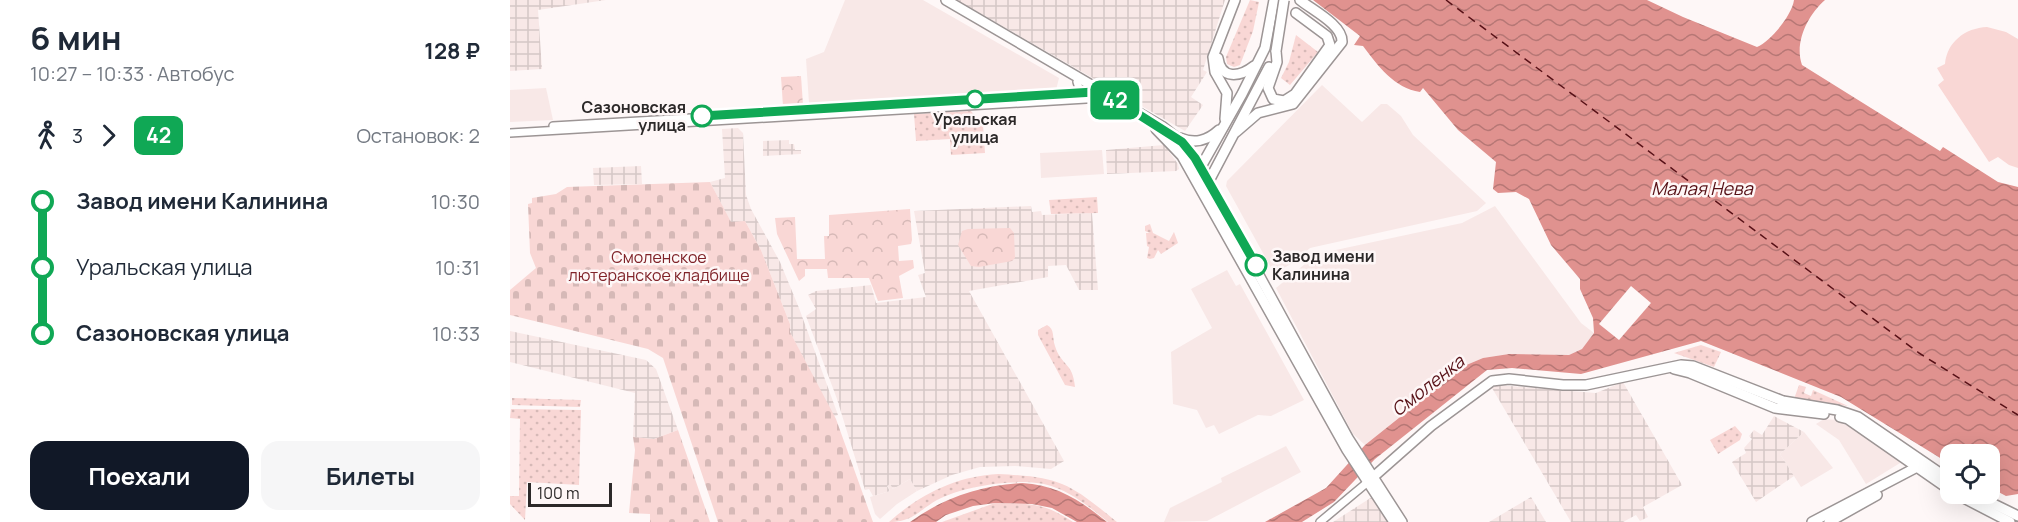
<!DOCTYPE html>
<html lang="ru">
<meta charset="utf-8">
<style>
body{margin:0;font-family:Manrope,sans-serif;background:#f6f6f7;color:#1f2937;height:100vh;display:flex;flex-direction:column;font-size:22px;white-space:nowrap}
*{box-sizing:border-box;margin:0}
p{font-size:20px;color:#747a83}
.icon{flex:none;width:33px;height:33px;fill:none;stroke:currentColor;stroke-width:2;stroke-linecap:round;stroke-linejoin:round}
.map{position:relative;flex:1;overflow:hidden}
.drawer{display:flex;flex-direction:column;background:#fff;width:510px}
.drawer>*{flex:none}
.badge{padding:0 12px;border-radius:9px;font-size:21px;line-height:39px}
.fabs{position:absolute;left:1430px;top:444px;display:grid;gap:12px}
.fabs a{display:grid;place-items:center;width:60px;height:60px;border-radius:12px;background:#fff;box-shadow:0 6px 24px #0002;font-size:30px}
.scale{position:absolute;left:18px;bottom:15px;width:84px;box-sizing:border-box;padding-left:6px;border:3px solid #2c2929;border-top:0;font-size:16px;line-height:21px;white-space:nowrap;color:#2c2929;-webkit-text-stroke:4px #fef7f7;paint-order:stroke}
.map>.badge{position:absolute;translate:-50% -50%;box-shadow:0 0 0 3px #fff}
.legs{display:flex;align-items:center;gap:9px;height:66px;padding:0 30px;font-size:20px}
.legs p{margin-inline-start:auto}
.summary{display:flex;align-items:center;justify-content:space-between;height:102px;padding:0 30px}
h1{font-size:33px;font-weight:700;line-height:45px}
.cta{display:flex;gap:12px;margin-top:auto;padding:12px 30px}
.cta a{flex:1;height:69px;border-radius:18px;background:#111827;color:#fff;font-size:24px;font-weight:700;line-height:69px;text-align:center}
.cta a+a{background:#f6f6f7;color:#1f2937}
ul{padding:0 30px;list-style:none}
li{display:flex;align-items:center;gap:21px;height:66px;font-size:22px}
li i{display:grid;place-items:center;width:9px;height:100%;margin:0 8px;background:currentColor}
li i::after{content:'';width:15px;height:15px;margin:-8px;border:4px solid;border-radius:50%;background:#fff}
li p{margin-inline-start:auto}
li:first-child i{background:linear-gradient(#0000 50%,currentColor 0)}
li:last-child i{background:linear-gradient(currentColor 50%,#0000 0)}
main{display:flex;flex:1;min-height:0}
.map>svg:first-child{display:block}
.built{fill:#f8e8e7}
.industrial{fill:url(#industrial-grid)}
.grass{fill:url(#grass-dots)}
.forest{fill:url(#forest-crowns)}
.cemetery{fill:url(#cemetery-stones)}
.garden{fill:#f9d7d5}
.water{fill:url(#water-waves)}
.pier{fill:#fef7f7}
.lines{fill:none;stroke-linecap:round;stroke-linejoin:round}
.ferry{stroke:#571117;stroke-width:1.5;stroke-dasharray:8 6;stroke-linecap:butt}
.minor-casing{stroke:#9c9595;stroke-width:10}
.major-casing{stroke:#9c9595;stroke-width:12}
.minor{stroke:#fff;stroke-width:7}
.major{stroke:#fff;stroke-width:9}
.major-bridge-casing{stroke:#9c9595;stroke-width:12;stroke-linecap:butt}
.major-bridge{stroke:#fff;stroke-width:9}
.line-1-casing{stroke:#fff;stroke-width:14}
.line-1{stroke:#10a855;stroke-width:9}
.stop-1-dot{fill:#fff;stroke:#10a855;stroke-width:3}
.labels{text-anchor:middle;stroke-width:5;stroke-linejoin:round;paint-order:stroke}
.stop-label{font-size:16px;font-weight:bold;fill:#2c2929;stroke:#fef7f7;text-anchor:end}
.park-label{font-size:16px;fill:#802329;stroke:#fef7f7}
.water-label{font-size:18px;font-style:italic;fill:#571117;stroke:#fef7f7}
</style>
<main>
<section class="drawer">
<div class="summary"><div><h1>6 мин</h1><p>10:27 – 10:33 · Автобус</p></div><b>128 ₽</b></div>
<div class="legs"><svg class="icon" aria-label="walk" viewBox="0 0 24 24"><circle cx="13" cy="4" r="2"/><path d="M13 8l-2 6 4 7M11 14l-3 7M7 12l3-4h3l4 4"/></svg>3<svg class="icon" aria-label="forward" viewBox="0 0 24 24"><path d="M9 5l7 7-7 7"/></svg><b class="badge" style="background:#10a855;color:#fff">42</b><p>Остановок: 2</p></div>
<ul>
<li><i style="color:#10a855"></i><b>Завод имени Калинина</b><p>10:30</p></li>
<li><i style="color:#10a855"></i><span>Уральская улица</span><p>10:31</p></li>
<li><i style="color:#10a855"></i><b>Сазоновская улица</b><p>10:33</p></li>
</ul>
<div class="cta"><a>Поехали</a><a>Билеты</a></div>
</section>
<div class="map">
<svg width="1508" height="522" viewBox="0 0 1508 522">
<defs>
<pattern id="industrial-grid" width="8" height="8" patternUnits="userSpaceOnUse" patternTransform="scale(1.5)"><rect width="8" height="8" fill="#f8e8e7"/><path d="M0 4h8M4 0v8" fill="none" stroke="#d5c7c6"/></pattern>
<pattern id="grass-dots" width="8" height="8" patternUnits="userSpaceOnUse" patternTransform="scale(1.5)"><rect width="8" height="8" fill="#f9d7d5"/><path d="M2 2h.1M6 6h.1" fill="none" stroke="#d6b9b7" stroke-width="1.8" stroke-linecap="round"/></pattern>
<pattern id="forest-crowns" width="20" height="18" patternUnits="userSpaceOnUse" patternTransform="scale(1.5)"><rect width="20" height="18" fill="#f9d7d5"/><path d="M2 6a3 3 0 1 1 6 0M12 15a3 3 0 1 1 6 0" fill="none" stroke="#d6b9b7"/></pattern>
<pattern id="cemetery-stones" width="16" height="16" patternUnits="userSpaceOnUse" patternTransform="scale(1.5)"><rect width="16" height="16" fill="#f9d7d5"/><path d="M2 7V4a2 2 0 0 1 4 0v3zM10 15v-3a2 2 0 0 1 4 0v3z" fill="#d6b9b7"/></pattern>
<pattern id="water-waves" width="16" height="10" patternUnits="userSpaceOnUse" patternTransform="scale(1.5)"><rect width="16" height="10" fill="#e0928f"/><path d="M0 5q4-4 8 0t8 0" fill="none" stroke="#b67775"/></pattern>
</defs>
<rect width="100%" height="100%" fill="#fef7f7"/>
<!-- built -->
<g class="built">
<path d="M335 0H413L549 78 546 90 299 103 296 59 314 52Z"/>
<path d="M812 85 852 122 871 104H877L891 116 903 135 976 203 967 211 800 248 783 263 764 273 716 186 717 181Z"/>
<path d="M36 88 43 120 0 122V90Z"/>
<path d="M592 150 594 174 531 178 530 153Z"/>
<path d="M985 206 1071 323 1084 333 1072 349 1059 355 999 354 973 358 954 366 855 445 843 434 766 288 807 254 952 223Z"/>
<path d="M717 270 726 286 730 284 794 400 761 416 748 415 709 434 704 425 696 428 687 410 663 404 661 352 702 328 681 289Z"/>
<path d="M1314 419 1326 420 1342 428 1390 459V463L1356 484 1329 440 1306 424Z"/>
<path d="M1294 432 1323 468 1291 487 1270 454Z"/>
<path d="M776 446 791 472 697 521 654 522 660 508 712 482 711 478Z"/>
<path d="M400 479 407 491 387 504 370 519 365 514 360 497 380 491 377 485 380 484 383 489Z"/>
</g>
<!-- industrial -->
<g class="industrial">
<path d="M0 0H96L28 10 32 69 0 71Z"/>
<path d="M447 0H715L693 70 697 72 681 97 693 105 675 131Z"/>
<path d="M228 128 233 133 236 195 241 209 270 262 289 308 328 415 323 417 280 332V324L251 250 235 221 221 223 200 182 215 178 212 129Z"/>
<path d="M279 140V144H284L285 150H291V154L253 156V141Z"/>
<path d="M654 145 668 164 669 169 666 171 597 174 596 150Z"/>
<path d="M131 166 132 184 84 185 83 168Z"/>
<path d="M521 206 522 212 531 211 532 215 582 213 588 290H569L556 265 538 266V277L459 291 554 461 541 469 505 466 470 467 442 475 407 491 400 479 383 489 380 484 377 486 380 491 363 496 359 489 355 490 327 399 296 316 306 309 298 295 306 291 361 285 366 303 416 297 408 275 415 273 404 211Z"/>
<path d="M0 331 136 360 146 369 168 430 144 439 123 437 125 393 0 362Z"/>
<path d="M1113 382 1172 485 1133 507 1138 517 1130 521 1126 515 1113 522H1061L982 388 987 385 1086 393Z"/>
<path d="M1264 416 1294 432 1270 454 1284 476 1246 502 1222 462 1236 453 1234 448 1242 439 1239 436 1244 430 1252 435Z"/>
<path d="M862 497 878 522H823Z"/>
<path d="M1021 497 1036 522H979Z"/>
</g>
<!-- grass -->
<g class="grass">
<path d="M740 0 749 2 743 31 730 65 724 67 717 64 716 57Z"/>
<path d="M786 35 808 52 780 85 771 78 779 62Z"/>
<path d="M461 111 473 125 475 153 441 155 440 139 406 141 404 114Z"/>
<path d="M587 197 588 213 541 214 539 200Z"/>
<path d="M640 224 643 233 659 241 664 232 668 243 651 254 648 250 644 258 640 259 637 258 639 247 637 246 636 233H640L635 231V226Z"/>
<path d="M537 325C545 329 542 337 545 346 551 366 563 362 565 387L555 385 528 335V330Z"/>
<path d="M1191 345 1211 352 1204 367 1164 353Z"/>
<path d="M1289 385 1296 387 1294 393 1301 396 1303 390 1338 406 1284 399Z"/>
<path d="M2 398 71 400 70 407 2 405Z"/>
<path d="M1 409 71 410 69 485 17 482 15 520 0 504V496H9L10 419 0 418Z"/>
<path d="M1225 426 1232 434 1230 440 1208 454 1200 440Z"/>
<path d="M488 474C551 477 559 483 607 522H598C582 509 564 494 544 487 515 476 455 485 427 500 408 511 403 522 379 522 410 494 447 476 488 474Z"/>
<path d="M485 503C520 504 533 502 563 522H432Z"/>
</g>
<!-- forest -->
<g class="forest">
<path d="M291 76 293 105 273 106 271 77Z"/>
<path d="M400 209 402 240 401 244 388 246 389 261 403 260 404 268 389 276 393 298 368 301 359 278H318L317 269H295V276L289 281 267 234 265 218 285 217 287 259H315L314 236H319V215Z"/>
<path d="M500 228 504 233 505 258 502 261 469 267 461 266 448 245 452 231 458 229Z"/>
</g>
<!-- cemetery -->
<g class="cemetery">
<path d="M200 182 221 222 235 221 251 250 280 324V332L326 419 363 522H208L153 358 138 349 0 315V290L26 268 20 253 18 204 22 203V198L46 194 57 187Z"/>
<path d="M168 430 200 522H140V514L119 513 125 450 123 437 144 439Z"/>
</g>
<!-- garden -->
<path class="garden" d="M1477 27 1496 32 1508 39V168L1499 165 1488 157 1479 162 1428 85 1434 80 1427 68 1435 64C1437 42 1455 28 1477 27Z"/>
<!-- water -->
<g class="water">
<path d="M803 0H1137L1173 17 1247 47C1261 41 1282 15 1284 0H1315C1298 15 1284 42 1292 65L1430 151 1433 147 1488 182 1508 187V494L1496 496 1479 487V454H1440V464L1331 397 1191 341 1071 374 1002 368 977 370 865 459 824 502 792 522H755L816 488 855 445 954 366 973 358 999 354 1059 355 1072 349 1084 333 1083 318 1070 289V279L1041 245 1019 199 1006 192 988 193 983 189 986 162 948 130 913 88 910 92C884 88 868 66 853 46L844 45 850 36Z"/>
<path d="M512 483C547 485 570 500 597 522H567L542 508 522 504 485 503 463 506 436 515 426 522H400C435 497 469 486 512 483Z"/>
</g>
<!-- pier -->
<path class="pier" d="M1121 286 1141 303 1109 340 1089 324Z"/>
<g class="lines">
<!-- ferry -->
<path class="ferry" d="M936 0 1409 353 1508 415"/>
<defs>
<g id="minor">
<path d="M566 93 569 88 567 82"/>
<path d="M43 126 592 94"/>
<path d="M0 133 593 98 597 95"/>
<path d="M810 522 859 481"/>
</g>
<g id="major">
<path d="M436 0 653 127 672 142 685 158 838 438 892 522"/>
<path d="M766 51 767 62 758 88 763 99 774 101 785 94 820 45 817 36 786 13"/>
<path d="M708 58C711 80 730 77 744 66"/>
<path d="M715 119 717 93 705 72 703 57 725 0"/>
<path d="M646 129 672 156 837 450 884 522"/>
<path d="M726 132 748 113 783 104 832 42C833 25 802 10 790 0"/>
<path d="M670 138C685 144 697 141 709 130"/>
<path d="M688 172 732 94 755 48 764 0"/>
<path d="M699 181 759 67"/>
<path d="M1164 369 1180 373 1265 408 1314 414"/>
<path d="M1330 417 1338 419 1440 490"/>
<path d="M861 479 921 426 982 381 999 379 1053 385H1076L1171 365 1183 366 1273 401 1327 410 1348 417 1440 480"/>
<path d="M1446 494 1500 522"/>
<path d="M1463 494 1508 516"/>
<path d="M1302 522 1409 466"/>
<path d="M1319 522 1367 495"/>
</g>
</defs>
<!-- minor casing -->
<use href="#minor" class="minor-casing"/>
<!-- major casing -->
<use href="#major" class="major-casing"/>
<!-- minor -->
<use href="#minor" class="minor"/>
<!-- major -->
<use href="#major" class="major"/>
<defs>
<path id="major-bridge" d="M766 51 774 0"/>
</defs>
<!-- major-bridge casing -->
<use href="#major-bridge" class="major-bridge-casing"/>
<!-- major-bridge -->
<use href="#major-bridge" class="major-bridge"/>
</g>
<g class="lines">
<defs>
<path id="line-1" d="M192 116 584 92 609 102 672 142 685 158 746 265"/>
</defs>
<!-- line-1 casing -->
<use href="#line-1" class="line-1-casing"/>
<!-- line-1 -->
<use href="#line-1" class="line-1"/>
</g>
<!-- markers -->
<g class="stop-1-dot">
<circle cx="465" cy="99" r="8"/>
<circle cx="192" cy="116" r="10"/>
<circle cx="746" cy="265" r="10"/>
</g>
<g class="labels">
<!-- stop labels -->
<g class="stop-label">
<text x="176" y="113">Сазоновская<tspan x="176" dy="18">улица</tspan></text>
<text x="465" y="125" text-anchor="middle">Уральская<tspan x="465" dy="18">улица</tspan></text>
<text x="762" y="262" text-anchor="start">Завод имени<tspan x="762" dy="18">Калинина</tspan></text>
</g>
<!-- park labels -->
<g class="park-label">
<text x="149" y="263">Смоленское<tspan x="149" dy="18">лютеранское кладбище</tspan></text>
</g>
<!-- water labels -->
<g class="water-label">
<text x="1192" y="195">Малая Нева</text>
<text transform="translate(918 386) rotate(-38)" y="6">Смоленка</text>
</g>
</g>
</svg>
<div class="fabs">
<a><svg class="icon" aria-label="locate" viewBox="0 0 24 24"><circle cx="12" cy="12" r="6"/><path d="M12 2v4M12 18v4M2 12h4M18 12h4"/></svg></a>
</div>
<div class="scale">100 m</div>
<b class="badge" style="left:605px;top:100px;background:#10a855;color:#fff">42</b>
</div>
</main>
